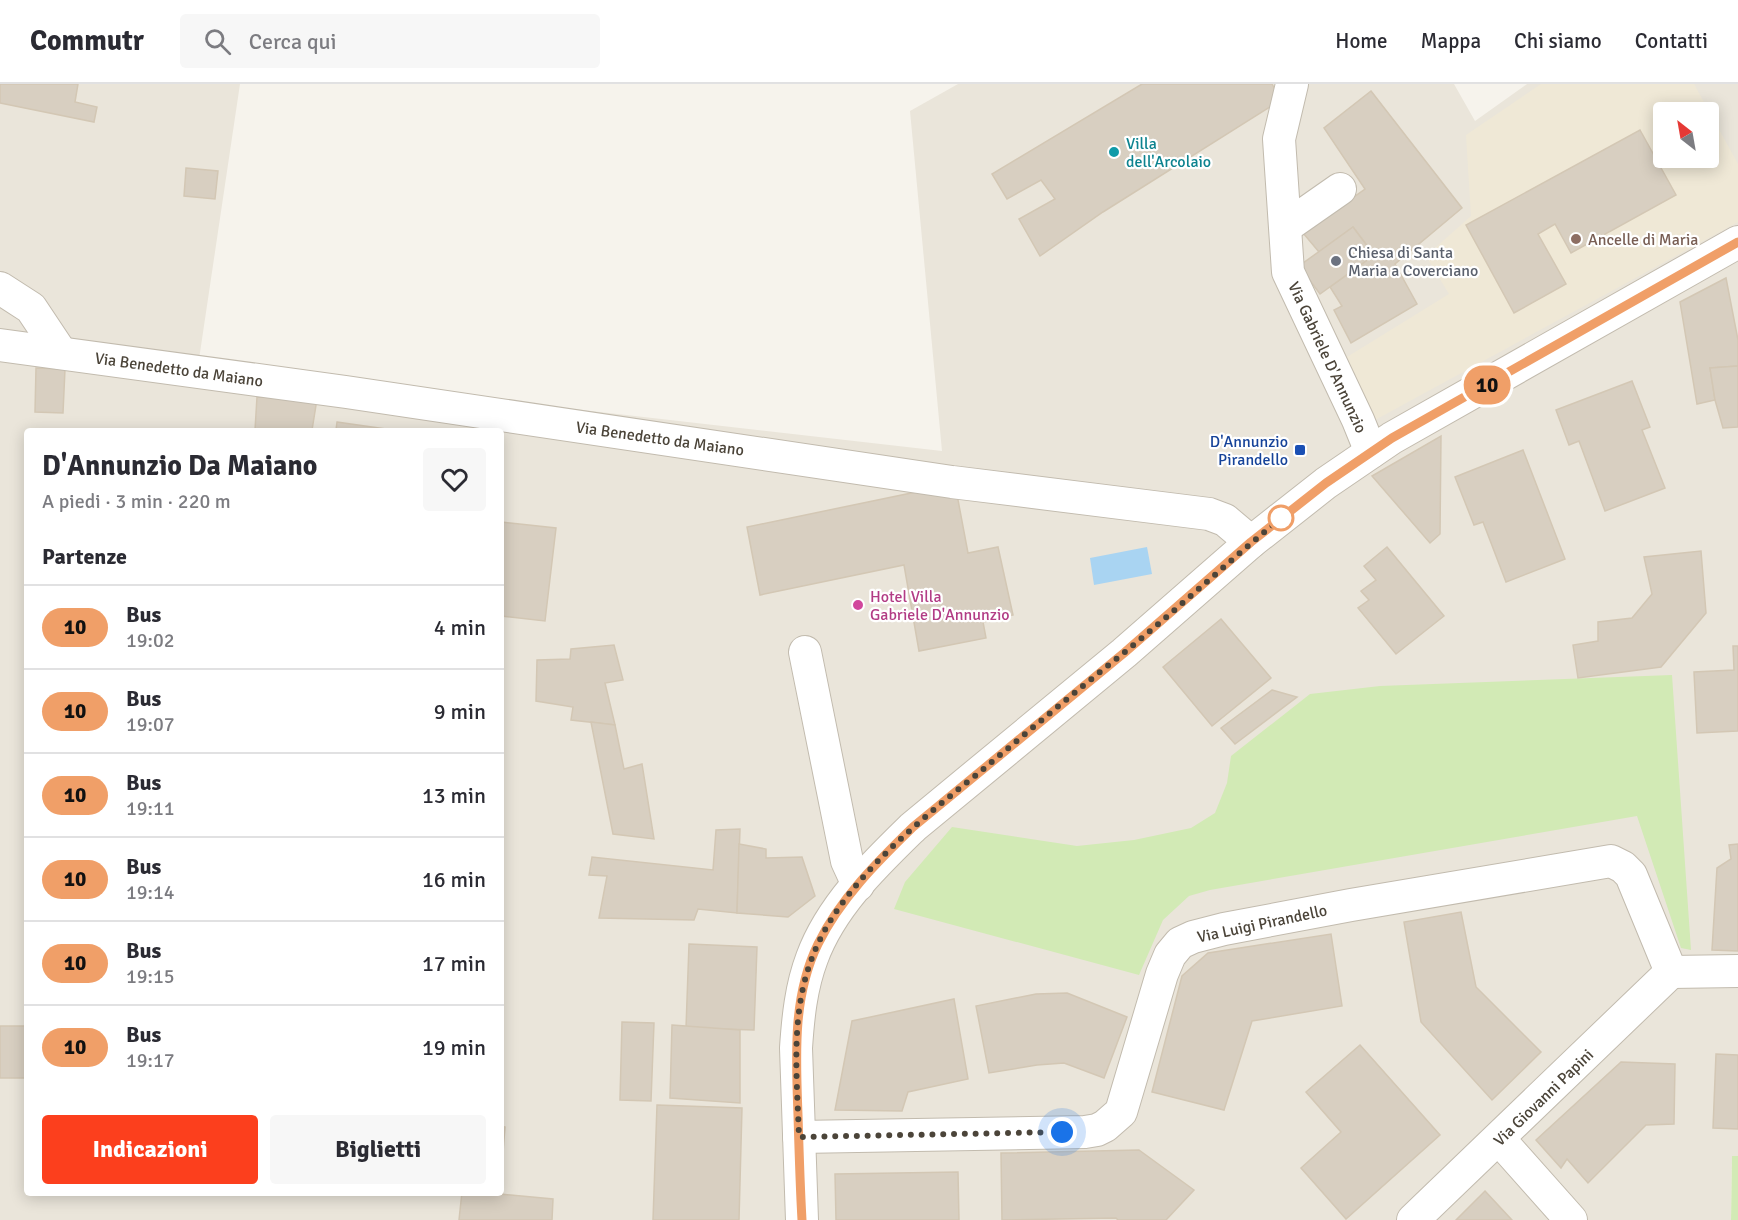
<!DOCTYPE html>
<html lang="it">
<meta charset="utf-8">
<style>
body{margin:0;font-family:Signika,sans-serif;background:#f7f7f7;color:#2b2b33;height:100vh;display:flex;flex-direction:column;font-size:22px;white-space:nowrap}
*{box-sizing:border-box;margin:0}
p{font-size:20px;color:#7c7c81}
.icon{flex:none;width:33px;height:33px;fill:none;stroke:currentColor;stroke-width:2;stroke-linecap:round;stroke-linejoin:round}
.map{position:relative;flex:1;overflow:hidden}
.drawer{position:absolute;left:24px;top:344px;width:480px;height:768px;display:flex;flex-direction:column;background:#fff;border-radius:6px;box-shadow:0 3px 15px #0003}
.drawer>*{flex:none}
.badge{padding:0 12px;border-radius:20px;font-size:21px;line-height:39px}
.needle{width:39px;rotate:329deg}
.tools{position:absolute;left:1653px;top:18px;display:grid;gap:12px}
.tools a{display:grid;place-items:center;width:66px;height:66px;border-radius:6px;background:#fff;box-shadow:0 3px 15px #0003;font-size:30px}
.you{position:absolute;width:30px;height:30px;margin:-15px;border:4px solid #fff;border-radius:50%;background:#1a73e8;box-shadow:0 0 0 9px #1a73e833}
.map>.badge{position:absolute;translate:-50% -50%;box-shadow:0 0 0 3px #fff}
h2{padding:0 18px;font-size:22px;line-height:54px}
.round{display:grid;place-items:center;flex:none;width:63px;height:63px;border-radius:6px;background:#f7f7f7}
.overview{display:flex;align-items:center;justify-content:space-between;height:102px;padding:0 18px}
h1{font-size:28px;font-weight:800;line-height:45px}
.primary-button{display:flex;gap:12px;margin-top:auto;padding:12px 18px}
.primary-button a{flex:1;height:69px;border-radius:6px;background:#fc3f1d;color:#fff;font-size:24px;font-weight:800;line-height:69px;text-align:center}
.primary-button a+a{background:#f7f7f7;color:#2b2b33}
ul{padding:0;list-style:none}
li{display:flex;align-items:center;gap:18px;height:84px;padding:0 18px;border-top:2px solid #e1e1e2}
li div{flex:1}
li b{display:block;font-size:22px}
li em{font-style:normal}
li .badge{min-width:66px;font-weight:700;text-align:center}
header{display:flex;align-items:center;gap:36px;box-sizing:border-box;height:84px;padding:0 30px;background:#fff;border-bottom:2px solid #e1e1e2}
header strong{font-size:28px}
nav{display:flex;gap:33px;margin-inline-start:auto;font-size:21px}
.search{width:420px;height:54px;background:#f7f7f7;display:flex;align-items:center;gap:15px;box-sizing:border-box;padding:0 21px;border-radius:6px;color:#7c7c81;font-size:22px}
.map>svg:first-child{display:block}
.residential{fill:#eae5da;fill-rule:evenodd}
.education{fill:#efe8d6;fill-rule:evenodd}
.green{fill:#d2eab5}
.water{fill:#a9d4f2}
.building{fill:#d8cfc1;stroke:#d3c7b4;stroke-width:1.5}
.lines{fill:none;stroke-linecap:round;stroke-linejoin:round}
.minor-casing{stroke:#c2bbae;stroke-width:34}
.minor{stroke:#fff;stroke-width:32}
.line-casing{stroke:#fff;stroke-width:14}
.line{stroke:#f09f68;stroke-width:9}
.walk{stroke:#4b4439;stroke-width:6;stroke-dasharray:0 10.8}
.culture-dot{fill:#0f9aa8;stroke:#fff;stroke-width:2}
.education-dot{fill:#8d6e63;stroke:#fff;stroke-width:2}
.worship-dot{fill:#6b7280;stroke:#fff;stroke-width:2}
.transit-dot{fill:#1a4fb4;stroke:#fff;stroke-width:2}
.stop-dot{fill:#fff;stroke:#f09f68;stroke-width:3}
.hotel-dot{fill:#d1479c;stroke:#fff;stroke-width:2}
.labels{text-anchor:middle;stroke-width:4.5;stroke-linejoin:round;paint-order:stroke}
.culture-label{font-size:16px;fill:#0d838f;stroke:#fff;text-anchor:start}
.education-label{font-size:16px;fill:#785e54;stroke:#fff;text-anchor:start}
.worship-label{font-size:16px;fill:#5b616d;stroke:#fff;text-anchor:start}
.street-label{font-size:16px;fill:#4b4439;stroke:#fff}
.transit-label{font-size:16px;fill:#164399;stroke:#fff;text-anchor:end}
.hotel-label{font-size:16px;fill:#b23c85;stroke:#fff;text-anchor:start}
</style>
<header>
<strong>Commutr</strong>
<div class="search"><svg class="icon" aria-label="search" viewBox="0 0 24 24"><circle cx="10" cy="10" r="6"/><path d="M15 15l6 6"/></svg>Cerca qui</div>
<nav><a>Home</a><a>Mappa</a><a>Chi siamo</a><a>Contatti</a></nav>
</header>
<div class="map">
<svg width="1738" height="1136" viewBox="0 0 1738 1136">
<rect width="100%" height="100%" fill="#f6f3ec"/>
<!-- residential -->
<path class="residential" d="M0 0H240L198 282 942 367 910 27 958 0H1454L1475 37 1527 0H1738V1072L1732 1073 1731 1136H0ZM1664 28H1708V74H1664ZM27 346H501V1108H27Z"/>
<!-- education -->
<path class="education" d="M1541 0H1694L1738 80V138L1375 336 1347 273 1449 210 1426 172 1471 132 1466 51ZM1664 28H1708V74H1664Z"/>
<!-- green -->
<g class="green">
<path d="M1672 591 1691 866 1681 864 1637 732 1210 806 1189 812 1163 836 1139 891 894 825 905 798 952 743 1077 762 1134 756 1191 744 1215 729 1227 699 1231 672 1310 610 1380 602Z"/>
<path d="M1732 1072H1738V1136H1731Z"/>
</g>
<!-- water -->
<path class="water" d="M1147 463 1152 490 1094 501 1090 474Z"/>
<!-- building -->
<g class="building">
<path d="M0 0H78L75 18 97 23 94 38 0 19Z"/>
<path d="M1142 0H1272L1281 16 1103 128 1040 172 1019 135 1055 115 1041 96 1007 115 992 90Z"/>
<path d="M1371 7 1462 124 1395 180 1417 220 1351 259 1334 226 1342 222 1330 203 1374 171 1353 143 1319 168 1303 149 1365 105 1324 44Z"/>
<path d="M1640 46 1676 111 1571 169 1555 140 1538 150 1566 200 1514 229 1466 141Z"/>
<path d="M186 84 218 87 215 115 184 112Z"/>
<path d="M1353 143 1374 171 1320 210 1299 182Z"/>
<path d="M1726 194 1738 256V282L1710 284 1715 316 1697 320 1680 218Z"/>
<path d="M1738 282V343L1723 344 1715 316 1710 284Z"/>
<path d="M36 284 65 285 63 329 35 328Z"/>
<path d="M1632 297 1650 343 1642 346 1665 404 1605 427 1579 357 1569 361 1556 326Z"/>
<path d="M257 313 317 315 312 346H255Z"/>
<path d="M337 338 393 346H336Z"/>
<path d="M1441 352 1440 450 1430 459 1372 392Z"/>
<path d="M1523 366 1565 475 1506 498 1483 438 1474 441 1455 393Z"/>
<path d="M955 400 968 469 998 463 1013 531 983 538 986 554 919 567 904 481 760 511 747 443Z"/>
<path d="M501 438 556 444 545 537 501 532Z"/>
<path d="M1387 463 1444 532 1396 570 1358 524 1369 516 1361 507 1376 496 1364 482Z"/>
<path d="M1701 467 1706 529 1661 583 1578 594 1573 561 1598 557V538L1632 534 1652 510 1644 473Z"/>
<path d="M1221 535 1271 594 1212 642 1163 583Z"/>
<path d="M614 561 623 596 605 599 615 641 571 636 573 623 536 617 537 576 570 575 571 565Z"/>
<path d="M1733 562H1738V647L1697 649 1694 588 1734 586Z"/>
<path d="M1272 606 1297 613 1235 660 1221 644Z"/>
<path d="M591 638 615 641 624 685 642 680 654 755 613 750Z"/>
<path d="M740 745 737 829 698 825 694 836 599 834 607 792 589 791 592 773 713 786 716 746Z"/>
<path d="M739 760 766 765V774L802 773 815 812 788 833 737 829Z"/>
<path d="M1738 760V867L1712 866 1717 784 1731 775 1729 761Z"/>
<path d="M1461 828 1476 903 1541 968 1492 1016 1421 938 1404 838Z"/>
<path d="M1331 850 1342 922 1252 937 1224 1026 1152 1008 1182 892 1208 869Z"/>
<path d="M689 860 757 863 754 946 686 944Z"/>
<path d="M1067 909 1127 933 1104 994 1064 979 1037 981 989 989 976 922 1036 910Z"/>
<path d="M954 915 968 995 908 1008 902 1027 835 1026 852 937Z"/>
<path d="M622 938 654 939 651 1017 620 1016Z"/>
<path d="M672 941 740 946V1019L670 1014Z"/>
<rect x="0" y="942" width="27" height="52"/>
<path d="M1360 961 1440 1051 1346 1135 1301 1084 1341 1048 1306 1008Z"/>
<path d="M1716 970 1738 971V1045L1713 1044Z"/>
<path d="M1621 978 1675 980 1674 1040 1646 1041 1588 1099 1567 1075 1561 1084 1536 1056Z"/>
<path d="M657 1021 742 1024 739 1136H653Z"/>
<path d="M501 1042 505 1043 501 1093Z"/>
<path d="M1139 1066 1194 1106 1166 1136H1118L1116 1134 1002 1136 1001 1069Z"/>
<path d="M958 1088 959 1136H836L835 1090Z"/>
<path d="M1485 1107 1512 1136H1456Z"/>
<path d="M462 1108H500V1110L553 1115 552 1136H459Z"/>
</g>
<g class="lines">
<defs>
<g id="minor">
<path d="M1292 0 1279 55 1288 188 1358 336 1371 368"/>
<path d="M1287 142 1340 105"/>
<path d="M0 204 31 224 61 269"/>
<path d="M0 261 346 308 952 398 1209 430 1225 436 1251 458"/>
<path d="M805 568 847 777 858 801"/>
<path d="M1671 888 1738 887"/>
<path d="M799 1053 1085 1048 1097 1046 1105 1042 1121 1028 1162 890 1170 871 1180 859 1193 853 1224 845 1351 821 1611 777 1623 783 1631 791 1671 888"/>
<path d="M1499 1055 1571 1136"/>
<path d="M802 1136 796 964C798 934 801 903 812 874 831 822 874 781 913 743L1124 569 1251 458 1326 399 1392 354 1738 158"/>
<path d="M1413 1136 1671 888"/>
</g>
</defs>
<!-- minor casing -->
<use href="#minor" class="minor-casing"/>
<!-- minor -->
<use href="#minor" class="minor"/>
</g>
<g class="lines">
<defs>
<path id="line" d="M802 1136C800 1101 799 1066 798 1031 796 974 792 913 818 860 840 815 877 778 913 743L1124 569 1251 458 1326 399 1392 354 1738 158"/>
</defs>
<!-- line casing -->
<use href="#line" class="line-casing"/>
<!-- line -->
<use href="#line" class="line"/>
<!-- walk -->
<path class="walk" d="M1062 1048 799 1053C797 993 790 931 812 874 841 796 925 733 987 682 1031 645 1075 608 1120 572 1174 528 1227 479 1281 434"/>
</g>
<!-- markers -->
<circle class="culture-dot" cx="1114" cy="68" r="6"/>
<circle class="education-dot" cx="1576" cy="155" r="6"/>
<circle class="worship-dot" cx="1336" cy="177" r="6"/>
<rect class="transit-dot" x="1294" y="360" width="12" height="12" rx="3"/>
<circle class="stop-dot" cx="1281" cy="434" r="12"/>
<circle class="hotel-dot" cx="858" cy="521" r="6"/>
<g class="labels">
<!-- culture labels -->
<g class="culture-label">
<text x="1126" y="65">Villa<tspan x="1126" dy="18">dell'Arcolaio</tspan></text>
</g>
<!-- education labels -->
<g class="education-label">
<text x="1588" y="161">Ancelle di Maria</text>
</g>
<!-- worship labels -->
<g class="worship-label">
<text x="1348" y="174">Chiesa di Santa<tspan x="1348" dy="18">Maria a Coverciano</tspan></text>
</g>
<!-- street labels -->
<g class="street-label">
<text transform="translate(1328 273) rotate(65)" y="6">Via Gabriele D'Annunzio</text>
<text transform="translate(179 285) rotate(8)" y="6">Via Benedetto da Maiano</text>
<text transform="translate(660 354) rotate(8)" y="6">Via Benedetto da Maiano</text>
<text transform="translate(1262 839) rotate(-12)" y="6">Via Luigi Pirandello</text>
<text transform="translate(1543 1013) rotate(-44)" y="6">Via Giovanni Papini</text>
</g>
<!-- transit labels -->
<g class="transit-label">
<text x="1288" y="363">D'Annunzio<tspan x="1288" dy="18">Pirandello</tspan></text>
</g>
<!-- hotel labels -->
<g class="hotel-label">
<text x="870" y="518">Hotel Villa<tspan x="870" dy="18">Gabriele D'Annunzio</tspan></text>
</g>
</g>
</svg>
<div class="tools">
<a><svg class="needle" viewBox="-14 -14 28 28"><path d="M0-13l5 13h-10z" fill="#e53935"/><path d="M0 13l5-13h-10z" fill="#7c7c81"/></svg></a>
</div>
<div class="you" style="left:1062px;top:1048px"></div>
<b class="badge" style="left:1487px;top:301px;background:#f09f68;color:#111">10</b>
<section class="drawer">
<div class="overview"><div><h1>D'Annunzio Da Maiano</h1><p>A piedi · 3 min · 220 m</p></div><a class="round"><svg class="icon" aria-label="heart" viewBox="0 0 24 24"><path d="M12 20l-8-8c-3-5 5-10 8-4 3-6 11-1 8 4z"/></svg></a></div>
<h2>Partenze</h2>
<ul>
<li><span class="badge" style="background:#f09f68;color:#111">10</span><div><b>Bus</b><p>19:02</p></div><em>4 min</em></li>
<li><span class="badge" style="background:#f09f68;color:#111">10</span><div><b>Bus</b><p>19:07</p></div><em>9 min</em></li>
<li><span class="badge" style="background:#f09f68;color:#111">10</span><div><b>Bus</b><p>19:11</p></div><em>13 min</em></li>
<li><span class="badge" style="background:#f09f68;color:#111">10</span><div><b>Bus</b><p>19:14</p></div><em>16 min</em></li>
<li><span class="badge" style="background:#f09f68;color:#111">10</span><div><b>Bus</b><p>19:15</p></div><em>17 min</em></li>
<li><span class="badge" style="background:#f09f68;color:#111">10</span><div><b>Bus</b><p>19:17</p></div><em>19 min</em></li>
</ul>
<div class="primary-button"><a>Indicazioni</a><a>Biglietti</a></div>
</section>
</div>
